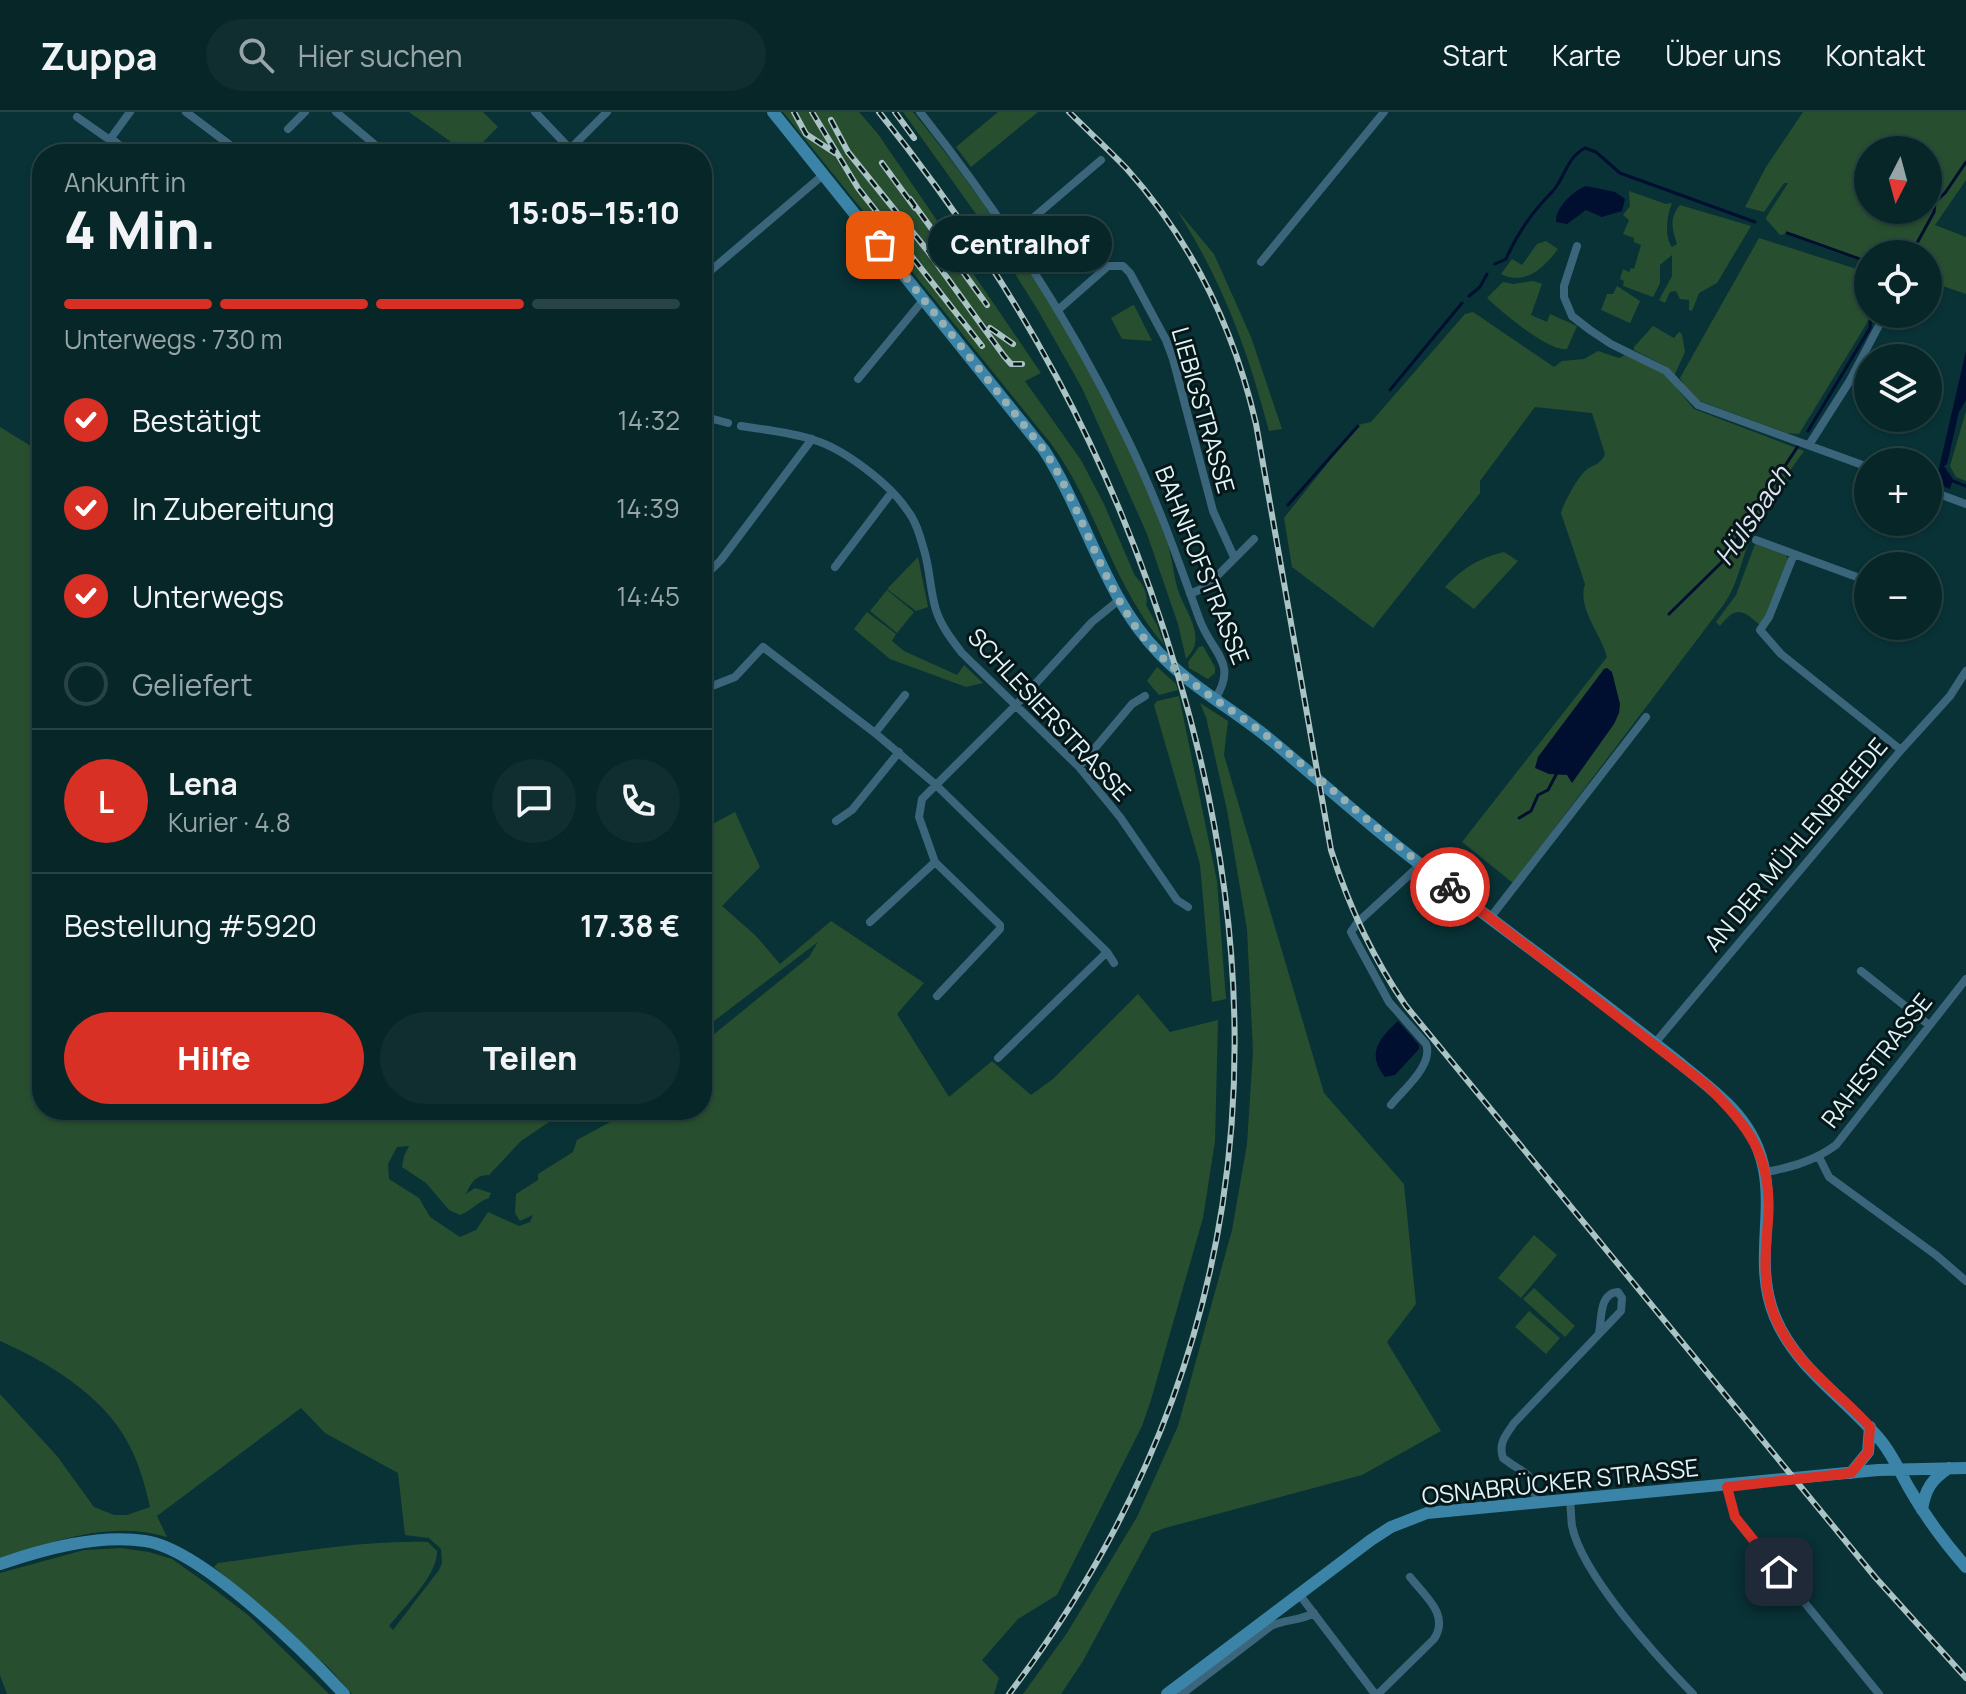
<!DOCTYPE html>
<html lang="de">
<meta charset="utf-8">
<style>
body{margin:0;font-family:Manrope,sans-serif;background:#102e30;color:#f1f3f6;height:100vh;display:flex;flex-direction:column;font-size:30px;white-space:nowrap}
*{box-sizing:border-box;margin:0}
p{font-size:26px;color:#98a5a8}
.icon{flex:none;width:44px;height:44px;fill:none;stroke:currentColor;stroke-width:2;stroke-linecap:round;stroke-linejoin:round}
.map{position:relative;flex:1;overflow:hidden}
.sheet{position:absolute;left:32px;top:32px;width:680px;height:976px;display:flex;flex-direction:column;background:#072628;border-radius:32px;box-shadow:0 2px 6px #0004,0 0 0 2px #284345}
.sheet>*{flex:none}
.needle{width:52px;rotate:186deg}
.fabs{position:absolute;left:1854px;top:24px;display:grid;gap:16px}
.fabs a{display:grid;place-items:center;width:88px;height:88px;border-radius:50%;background:#072628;box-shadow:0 2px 6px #0004,0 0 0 2px #284345;font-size:40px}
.pin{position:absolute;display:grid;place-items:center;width:68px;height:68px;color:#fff;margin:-34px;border-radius:16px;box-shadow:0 4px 12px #0006}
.courier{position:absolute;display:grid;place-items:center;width:80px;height:80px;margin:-40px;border:6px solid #d93025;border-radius:50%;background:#fff;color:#222;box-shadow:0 2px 10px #0007}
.bubble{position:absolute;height:56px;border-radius:28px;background:#072628;box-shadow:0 2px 6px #0004,0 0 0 2px #284345;font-size:26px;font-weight:800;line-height:56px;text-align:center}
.overview em{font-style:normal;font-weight:800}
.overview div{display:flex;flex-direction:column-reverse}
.overview{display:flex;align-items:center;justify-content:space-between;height:136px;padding:0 32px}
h1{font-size:52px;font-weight:800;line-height:60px}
.bar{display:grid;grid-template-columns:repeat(4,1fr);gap:12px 8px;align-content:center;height:96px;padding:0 32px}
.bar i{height:10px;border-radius:6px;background:#284345}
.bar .active{background:#d93025}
.bar p{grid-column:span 4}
.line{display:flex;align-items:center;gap:20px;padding:0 32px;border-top:2px solid #284345}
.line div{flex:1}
.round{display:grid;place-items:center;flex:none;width:84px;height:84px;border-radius:42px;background:#102e30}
ol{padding:0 32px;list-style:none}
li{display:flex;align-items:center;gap:24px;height:88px}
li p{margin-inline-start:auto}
li .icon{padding:8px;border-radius:50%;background:#d93025;color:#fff;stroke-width:4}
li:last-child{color:#98a5a8}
li i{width:44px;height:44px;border:4px solid #284345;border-radius:50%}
.action{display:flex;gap:16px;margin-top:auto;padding:16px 32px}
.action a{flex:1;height:92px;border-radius:48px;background:#d93025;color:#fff;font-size:32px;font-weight:800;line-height:92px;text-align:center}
.action a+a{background:#102e30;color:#f1f3f6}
header{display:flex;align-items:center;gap:48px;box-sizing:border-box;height:112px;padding:0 40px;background:#072628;border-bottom:2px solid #284345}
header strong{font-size:38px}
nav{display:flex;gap:44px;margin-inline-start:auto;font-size:28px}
.search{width:560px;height:72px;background:#102e30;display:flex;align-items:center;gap:20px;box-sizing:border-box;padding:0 28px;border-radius:44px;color:#98a5a8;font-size:30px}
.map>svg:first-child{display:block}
.green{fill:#284e30;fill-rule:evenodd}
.water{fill:#000e30}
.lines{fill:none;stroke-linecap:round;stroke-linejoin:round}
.stream{stroke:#000e30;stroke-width:3}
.street{stroke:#3a657b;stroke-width:8}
.secondary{stroke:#3b84a7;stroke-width:12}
.rail-casing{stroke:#aac4c6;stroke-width:6}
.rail{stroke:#071719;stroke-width:3;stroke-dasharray:9;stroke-linecap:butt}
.done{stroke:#94b0b3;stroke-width:8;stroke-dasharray:0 14.4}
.route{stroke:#d93025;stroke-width:10}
.labels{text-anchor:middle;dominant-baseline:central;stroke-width:6;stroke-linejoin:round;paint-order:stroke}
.street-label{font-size:24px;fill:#dff4f6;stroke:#071719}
.water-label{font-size:26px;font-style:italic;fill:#dce4f2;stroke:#071719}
</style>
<header>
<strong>Zuppa</strong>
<div class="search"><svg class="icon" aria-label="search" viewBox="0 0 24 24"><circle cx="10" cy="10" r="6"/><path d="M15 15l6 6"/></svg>Hier suchen</div>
<nav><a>Start</a><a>Karte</a><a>Über uns</a><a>Kontakt</a></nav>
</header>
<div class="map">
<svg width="1966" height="1582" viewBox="0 0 1966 1582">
<rect width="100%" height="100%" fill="#093236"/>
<!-- green -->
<path class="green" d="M409,0H483L498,15L471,42H468Z
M783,0H859L878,22L1041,261L1025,269L1081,348L1104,392L1135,464C1142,470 1149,483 1146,493L1157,513L1164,533C1111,470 1098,397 1052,333Z
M903,0H913C1015,124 1112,276 1166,428C1172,443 1173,460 1177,475C1184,500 1209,524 1186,547L1178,512L1147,422L1082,276L1039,200L989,120Z
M998,0H1038L971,55L956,35Z
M1803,0H1966V68L1935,113L1966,125V182L1928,169V142H1868V152L1785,122L1780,123L1766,107L1767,104L1788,71H1784L1764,100L1745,95L1766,55ZM1928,38V98H1868V38Z
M1629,79L1666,92L1672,91C1667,103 1664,125 1672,135L1677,132C1672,117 1669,106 1680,93L1751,114L1717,171L1699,181L1692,199L1689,198V188L1680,187L1676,179L1670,180L1665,191L1659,188L1672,164V143L1660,153V171L1653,185L1623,174L1624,169L1620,167L1623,157L1629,160L1631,156L1634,157L1641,133L1634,130V126L1623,122L1629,108L1623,103L1630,94Z
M1177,98L1214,142L1251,225L1282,317L1269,319C1247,236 1223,171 1177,98Z
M1759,126L1866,160C1870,175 1871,198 1867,211L1799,322L1787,321L1697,288L1689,282L1680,266Z
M1546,129L1558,137C1544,156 1525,174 1501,162L1512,147L1522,153L1537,132Z
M1533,169L1542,172L1531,203L1547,210L1550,202L1577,214L1567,237C1548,240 1502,200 1487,186L1503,170L1513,172Z
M1617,174L1640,189L1630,211L1601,198L1607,182H1613Z
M1133,193H1134L1152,229L1122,227L1111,206Z
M1473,200L1554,255L1562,249L1584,247L1598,239L1619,246L1627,242L1665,262L1694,297L1804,339C1784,367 1764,394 1750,427C1741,449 1738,472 1724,492L1513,771L1462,730L1607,545C1601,521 1577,497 1585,472L1561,401C1563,392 1578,365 1585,359C1593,352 1600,354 1605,342L1592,301L1535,295L1480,369V381L1373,516L1292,455L1284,406L1358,313L1371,310L1465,202Z
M1653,214L1674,226L1679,220L1682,222L1685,240L1674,264L1665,254L1634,238V235Z
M1966,299V369L1956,365L1950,354Z
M0,315L42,341V998H567L521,1029L489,1063C476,1063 471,1070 466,1082L475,1076L491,1081L489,1086C477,1090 471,1099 460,1103L449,1098L426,1071L402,1055L404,1044L409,1034L397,1035L388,1052L389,1067L419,1086L430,1105L460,1125L476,1118L488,1100L519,1114L530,1110L533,1103L520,1109L515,1101L516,1082L538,1068V1062L573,1040L577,1028L612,1009L623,998H702V932L809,845L818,830L702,918V715L705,716L735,700L760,755L722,794L756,824L780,852L831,809L924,871L897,902L949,985L992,949L1031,983L1053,967L1138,882L1170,920L1218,908L1215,1029L1203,1106L1151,1288L1142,1314L1057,1483L1018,1507L982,1548L999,1566L994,1582H352L329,1556L214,1455L218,1451C287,1442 359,1428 428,1430L437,1439C438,1463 404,1495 389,1514L393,1518L439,1458L442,1451L441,1437L429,1426L405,1423L398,1361L325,1321L301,1296L157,1404L167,1425C112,1408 52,1429 0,1447V1282L57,1344L94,1395L114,1403H127L150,1395C145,1373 139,1351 128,1331C104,1284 46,1249 0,1229Z
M1755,432L1786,443L1788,448L1767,504L1760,513C1743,498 1736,493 1720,514L1716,510L1736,483Z
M1504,440L1518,449L1474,497L1445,475C1463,456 1479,446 1504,440Z
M918,445L928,495L916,499L887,477Z
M887,478L914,500L897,521L870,499Z
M867,500L896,522L892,529L904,539L957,563L964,553L983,571L966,575L890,547L854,517Z
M1203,534L1215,555V561L1208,567L1189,556L1188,550L1199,535Z
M1157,555L1176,572L1178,578L1159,583L1147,569Z
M1179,584L1217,769L1226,887L1212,890L1200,752L1154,593L1157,589Z
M1200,591L1228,609L1224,643L1324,981L1404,1072L1416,1192L1387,1230L1441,1319L1362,1363L1165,1416L1152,1421L1083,1549L1061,1582H1023L1067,1521L1137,1405L1178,1314L1232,1118L1247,1032L1253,939L1247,817L1227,698L1206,605Z
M1534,1123L1557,1143L1521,1186L1498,1166Z
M1534,1176L1575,1214L1565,1225L1523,1187Z
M1529,1199L1560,1226L1546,1242L1515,1215Z
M121,1436L149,1440L172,1447L206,1471L248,1503L329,1582H7L0,1563V1461L84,1438Z"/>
<!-- water -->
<path class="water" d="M1586,74L1615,80L1625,87L1622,99L1602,105L1586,98L1567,112L1556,110C1555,96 1573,79 1586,74Z
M1966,239V288L1959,300L1947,352L1944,354L1953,367L1950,377L1937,372L1936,369Z
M1607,556L1612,560L1620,592L1619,601L1614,612L1572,671L1567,663L1549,662L1535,656L1538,645L1604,557Z
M1398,909L1419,933V937L1395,963L1385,965C1366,941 1379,927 1398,909Z"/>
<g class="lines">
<!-- stream -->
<path class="stream" d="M1787,121L1868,150
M1911,142L1934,100L1935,90L1945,81L1966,50
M1495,152L1506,147C1517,122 1533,99 1552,80C1565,67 1565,47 1585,36L1596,40L1620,61L1755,110
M1469,184L1480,175L1487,162
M1390,278L1462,191
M1808,319L1870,216L1871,202
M1953,369L1966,374
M1288,393L1358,314
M1737,442L1738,430
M1669,502L1722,450L1798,334
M1519,706L1531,699L1538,683L1548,678L1558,659"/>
<!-- street -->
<path class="street" d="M186,0L242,42
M336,0L386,42
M535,0L575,42
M920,0C1000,101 1071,210 1127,326C1156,385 1177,445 1199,506C1211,541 1239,550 1215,587
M77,5L107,26H111L130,0
M288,17L305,0
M111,26L130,42
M565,42L607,0
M1012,124L1101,48
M1577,134L1564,174V185L1572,204L1590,218L1611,232L1666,259L1698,293L1868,355
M1261,150L1384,0
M702,166L823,63
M1058,198L1108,154H1123L1130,161L1166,228L1173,247L1213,399L1234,445
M858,267L924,187
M702,299L713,307L728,311
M741,314C765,318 791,320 814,328C844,337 890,372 907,398C916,409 920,424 924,438C930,457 930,479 936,498C941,514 952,528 962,541L1079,655L1120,705L1177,788L1188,795
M702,323L713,307
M1809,333L1849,270L1885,202
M1928,378L1966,392
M1756,428L1794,442
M835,455L892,380
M702,467L721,448L812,327
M1868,469L1794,442L1769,505L1760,518L1781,542L1901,638
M1190,482L1206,475L1254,427
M702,578L735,565L763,535L875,621L935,672L1107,840L1114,851
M875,621L905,583
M1079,655L1132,592L1145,584
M836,709L852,698L899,640
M1490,806L1646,605
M870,810L935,750
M1861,859L1929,913
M937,884L1000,817V813L935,750L919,705L922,687L1016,593L1092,510L1119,488
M1655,931L1901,638L1950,584L1966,559
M998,946L1107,840
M1391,993C1403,978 1434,953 1426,932L1389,890L1351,820L1357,811L1420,753
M1819,1045L1829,1065L1936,1143L1966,1169
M1766,1060C1792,1055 1814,1049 1836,1033L1966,867
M1727,1375L1735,1405L1879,1582
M1570,1389C1571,1397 1571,1406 1572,1414C1582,1463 1658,1546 1693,1582
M1536,1392C1534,1357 1527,1365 1503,1346C1498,1331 1506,1323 1514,1311L1621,1199L1622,1186L1618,1180C1599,1181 1602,1206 1599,1221
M1299,1482L1375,1582
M1182,1582L1271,1514C1285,1507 1300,1509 1314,1501
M1378,1582L1434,1527C1450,1503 1425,1484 1410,1465"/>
<!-- secondary -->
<path class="secondary" d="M773,0L1044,338C1086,403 1104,485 1159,541C1192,576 1235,598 1272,629C1305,656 1337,685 1370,712C1437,768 1509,820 1579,873C1613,899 1647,925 1681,952C1700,968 1721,983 1737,1002C1794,1069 1746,1136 1775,1205C1797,1258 1847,1287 1882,1330C1893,1344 1900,1360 1909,1376C1925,1404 1944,1430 1966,1455
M1851,1361L1868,1340L1870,1315
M1922,1398C1925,1377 1932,1367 1949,1356
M0,1452C44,1437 98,1422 145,1429C201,1437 304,1539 344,1582
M1167,1582L1371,1428L1391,1415L1427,1401L1878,1358L1966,1356"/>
<defs>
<path id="rail" d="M794,0L806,22L835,41
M812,0L858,76L982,234
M879,0C1018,173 1114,347 1177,560C1287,927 1244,1274 1009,1582
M895,0L914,26
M1069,0C1088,19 1108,37 1126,56C1192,129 1234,217 1256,312L1331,738C1349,795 1372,845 1406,894L1875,1465L1966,1566
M831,8L848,40L927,138L1004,244L1011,252H1022
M882,51L915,96
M910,87L987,193
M990,216L1013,232"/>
</defs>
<!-- rail casing -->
<use href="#rail" class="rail-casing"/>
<!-- rail -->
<use href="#rail" class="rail"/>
</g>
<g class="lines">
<!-- done -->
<path class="done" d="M880,133L1044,338C1082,396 1099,465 1140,521C1174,565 1224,591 1267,624C1329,673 1387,727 1450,775"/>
<!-- route -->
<path class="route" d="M1450,775L1705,972C1749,1013 1773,1046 1768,1109C1765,1142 1762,1175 1775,1205C1795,1253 1837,1278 1870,1315L1868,1340L1851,1361L1727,1375L1735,1405L1779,1460"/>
</g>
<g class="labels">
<!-- street labels -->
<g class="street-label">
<text transform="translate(1204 298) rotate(74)">LIEBIGSTRASSE</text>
<text transform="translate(1203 453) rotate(68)">BAHNHOFSTRASSE</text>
<text transform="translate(1050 602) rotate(47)">SCHLESIERSTRASSE</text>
<text transform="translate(1795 732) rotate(-50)">AN DER MÜHLENBREEDE</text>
<text transform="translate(1876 948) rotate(-52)">RAHESTRASSE</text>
<text transform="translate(1560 1369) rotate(-6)">OSNABRÜCKER STRASSE</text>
</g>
<!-- water labels -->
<g class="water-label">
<text transform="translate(1752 403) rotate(-56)">Hülsbach</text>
</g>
</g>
</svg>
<div class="fabs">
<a><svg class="needle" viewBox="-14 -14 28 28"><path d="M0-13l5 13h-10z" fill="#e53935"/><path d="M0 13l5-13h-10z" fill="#98a5a8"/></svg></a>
<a><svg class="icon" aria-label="locate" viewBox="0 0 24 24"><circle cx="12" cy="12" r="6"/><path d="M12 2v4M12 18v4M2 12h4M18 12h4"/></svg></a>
<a><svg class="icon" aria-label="layers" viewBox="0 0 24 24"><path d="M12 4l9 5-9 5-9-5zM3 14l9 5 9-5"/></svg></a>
<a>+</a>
<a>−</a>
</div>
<div class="pin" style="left:880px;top:133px;background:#ea580c"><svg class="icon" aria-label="bag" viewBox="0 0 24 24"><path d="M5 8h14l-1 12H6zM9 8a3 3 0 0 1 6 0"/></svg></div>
<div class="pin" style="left:1779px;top:1460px;background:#1f2937"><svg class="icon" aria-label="home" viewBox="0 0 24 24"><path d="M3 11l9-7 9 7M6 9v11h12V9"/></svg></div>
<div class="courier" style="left:1450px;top:775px"><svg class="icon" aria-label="bike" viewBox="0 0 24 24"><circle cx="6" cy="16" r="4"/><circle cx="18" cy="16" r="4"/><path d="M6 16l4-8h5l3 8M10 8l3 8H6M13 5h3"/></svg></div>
<div class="bubble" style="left:928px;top:104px;width:184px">Centralhof</div>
<section class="sheet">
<div class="overview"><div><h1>4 Min.</h1><p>Ankunft in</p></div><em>15:05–15:10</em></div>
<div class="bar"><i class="active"></i><i class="active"></i><i class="active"></i><i></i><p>Unterwegs · 730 m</p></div>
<ol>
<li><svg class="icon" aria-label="check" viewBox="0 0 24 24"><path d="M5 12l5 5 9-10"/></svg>Bestätigt<p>14:32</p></li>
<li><svg class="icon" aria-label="check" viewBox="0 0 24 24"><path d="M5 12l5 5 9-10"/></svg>In Zubereitung<p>14:39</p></li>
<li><svg class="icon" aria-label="check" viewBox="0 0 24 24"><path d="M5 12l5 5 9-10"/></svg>Unterwegs<p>14:45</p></li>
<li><i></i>Geliefert</li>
</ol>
<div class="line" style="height:144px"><b class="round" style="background:#d93025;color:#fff">L</b><div><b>Lena</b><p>Kurier · 4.8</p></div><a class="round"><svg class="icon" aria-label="chat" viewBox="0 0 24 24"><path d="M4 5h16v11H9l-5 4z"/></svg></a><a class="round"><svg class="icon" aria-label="phone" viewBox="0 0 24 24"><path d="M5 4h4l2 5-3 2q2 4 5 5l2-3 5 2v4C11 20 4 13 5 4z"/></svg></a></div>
<div class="line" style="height:104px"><div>Bestellung #5920</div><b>17.38 €</b></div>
<div class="action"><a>Hilfe</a><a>Teilen</a></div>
</section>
</div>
